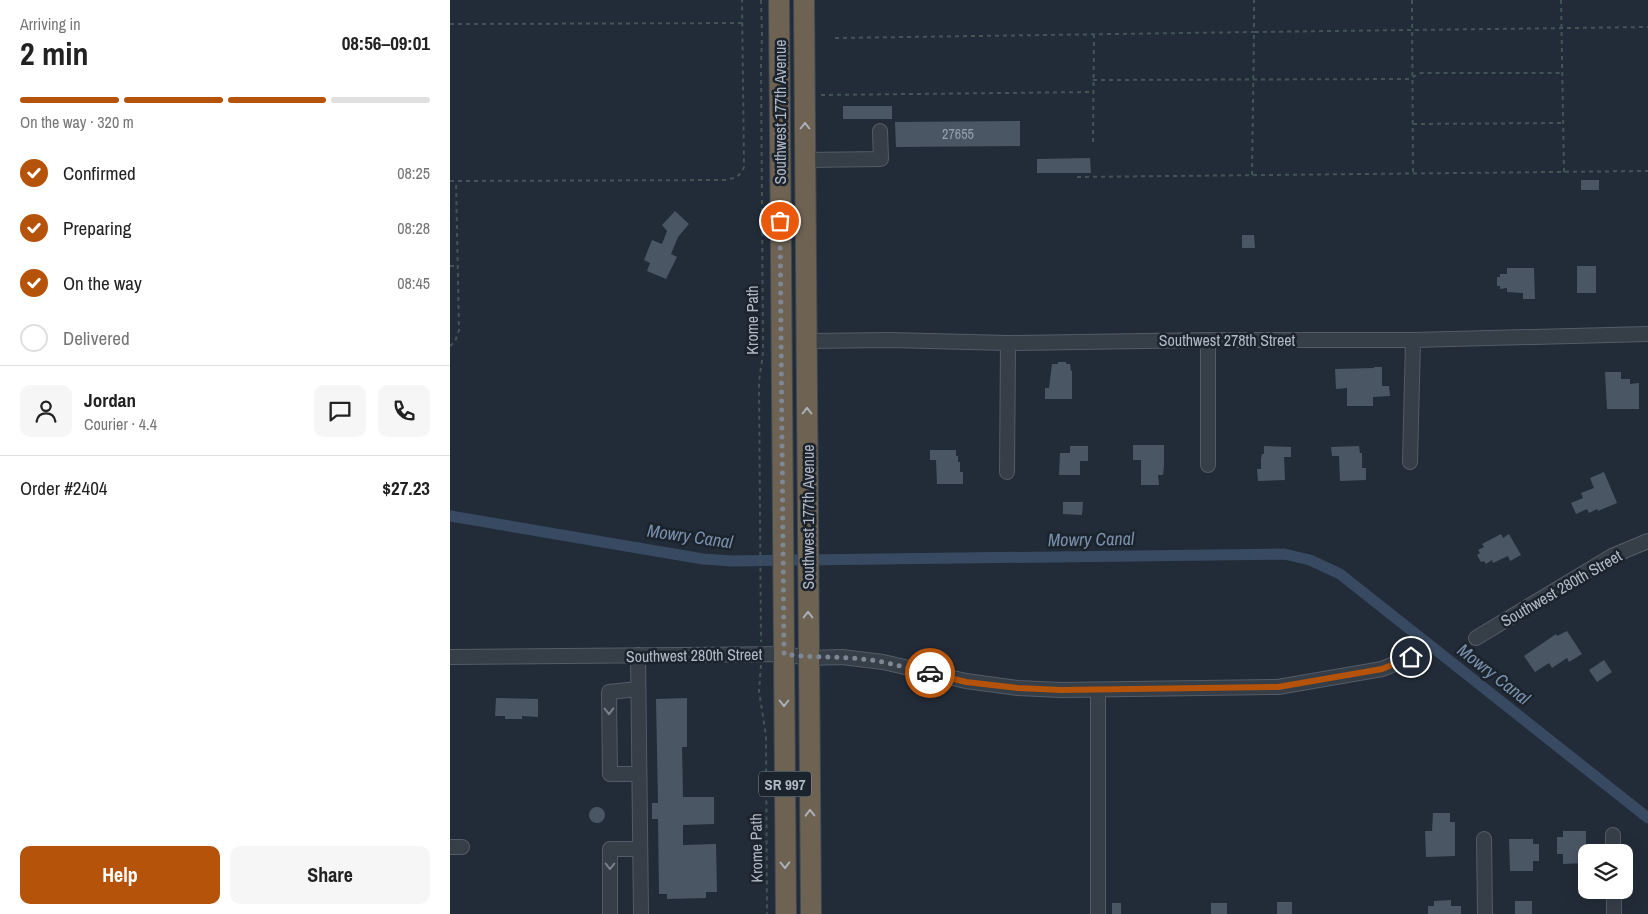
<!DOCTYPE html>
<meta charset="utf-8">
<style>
body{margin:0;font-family:"Archivo Narrow",sans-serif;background:#f6f6f6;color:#222;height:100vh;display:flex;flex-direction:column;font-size:19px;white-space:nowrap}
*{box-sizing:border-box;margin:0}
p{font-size:16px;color:#767676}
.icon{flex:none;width:28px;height:28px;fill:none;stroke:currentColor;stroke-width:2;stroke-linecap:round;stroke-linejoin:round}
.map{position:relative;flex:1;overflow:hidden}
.panel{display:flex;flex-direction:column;background:#fff;width:450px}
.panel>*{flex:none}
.controls{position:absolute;left:1128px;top:844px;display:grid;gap:10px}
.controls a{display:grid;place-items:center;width:55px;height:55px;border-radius:10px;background:#fff;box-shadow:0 5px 20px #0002;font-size:25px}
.pin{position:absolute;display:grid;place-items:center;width:42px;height:42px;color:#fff;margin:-21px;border:2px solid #fff;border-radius:50%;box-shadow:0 1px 5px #0007}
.courier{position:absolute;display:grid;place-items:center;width:50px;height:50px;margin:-25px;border:4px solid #b45309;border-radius:50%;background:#fff;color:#222;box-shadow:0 1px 6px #0007}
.head em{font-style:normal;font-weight:700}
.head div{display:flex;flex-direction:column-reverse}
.head{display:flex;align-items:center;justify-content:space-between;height:85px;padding:0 20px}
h1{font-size:32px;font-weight:700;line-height:38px}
.bar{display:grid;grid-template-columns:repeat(4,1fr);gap:8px 5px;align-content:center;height:60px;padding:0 20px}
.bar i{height:6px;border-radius:4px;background:#e0e0e0}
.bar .current{background:#b45309}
.bar p{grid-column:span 4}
.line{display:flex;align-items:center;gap:12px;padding:0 20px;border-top:1px solid #e0e0e0}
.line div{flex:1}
.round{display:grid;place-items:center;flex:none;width:52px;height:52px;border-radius:10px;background:#f6f6f6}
ol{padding:0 20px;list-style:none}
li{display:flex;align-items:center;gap:15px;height:55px}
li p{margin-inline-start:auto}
li .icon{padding:5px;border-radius:50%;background:#b45309;color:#fff;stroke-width:4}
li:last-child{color:#767676}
li i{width:28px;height:28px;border:2px solid #e0e0e0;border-radius:50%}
.button{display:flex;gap:10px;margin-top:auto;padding:10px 20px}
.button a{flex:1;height:58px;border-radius:10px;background:#b45309;color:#fff;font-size:20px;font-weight:700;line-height:58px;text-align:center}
.button a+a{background:#f6f6f6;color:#222}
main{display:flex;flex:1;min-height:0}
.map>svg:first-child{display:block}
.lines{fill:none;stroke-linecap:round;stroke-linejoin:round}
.canal{stroke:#384a61;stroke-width:11}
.building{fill:#4a5664}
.minor-casing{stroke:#535c66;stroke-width:16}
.highway-casing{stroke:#404953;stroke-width:22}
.path{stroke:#425456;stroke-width:2;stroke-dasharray:4 4;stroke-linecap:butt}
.minor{stroke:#363e48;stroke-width:14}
.highway{stroke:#6e6353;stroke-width:20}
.oneway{stroke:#a9b0ba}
.oneway2{stroke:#79828d}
.done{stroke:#7e8894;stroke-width:5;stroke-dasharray:0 9}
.route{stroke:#b45309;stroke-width:6}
.labels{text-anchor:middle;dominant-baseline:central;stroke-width:5;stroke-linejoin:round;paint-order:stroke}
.number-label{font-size:14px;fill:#96a0ad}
.shield{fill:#1b232d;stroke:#838c97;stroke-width:1}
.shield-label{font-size:15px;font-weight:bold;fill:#b0b9c5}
.street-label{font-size:16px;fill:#b0b9c5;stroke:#1b232d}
.water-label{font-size:18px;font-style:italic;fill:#7a90ab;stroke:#1b232d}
</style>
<main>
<section class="panel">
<div class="head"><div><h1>2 min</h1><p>Arriving in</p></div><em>08:56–09:01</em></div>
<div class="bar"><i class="current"></i><i class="current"></i><i class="current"></i><i></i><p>On the way · 320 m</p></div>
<ol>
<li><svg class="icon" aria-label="check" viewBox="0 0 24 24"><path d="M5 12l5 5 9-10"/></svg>Confirmed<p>08:25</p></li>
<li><svg class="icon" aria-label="check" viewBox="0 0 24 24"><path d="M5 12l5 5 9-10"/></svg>Preparing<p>08:28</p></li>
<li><svg class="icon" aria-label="check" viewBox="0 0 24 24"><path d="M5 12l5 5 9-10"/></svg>On the way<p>08:45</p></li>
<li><i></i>Delivered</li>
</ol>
<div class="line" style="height:90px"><a class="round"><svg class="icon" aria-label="person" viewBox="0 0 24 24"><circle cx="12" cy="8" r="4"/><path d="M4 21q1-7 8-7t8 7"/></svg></a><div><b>Jordan</b><p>Courier · 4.4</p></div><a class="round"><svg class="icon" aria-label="chat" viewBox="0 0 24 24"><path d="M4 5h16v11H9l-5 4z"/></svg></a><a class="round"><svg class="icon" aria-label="phone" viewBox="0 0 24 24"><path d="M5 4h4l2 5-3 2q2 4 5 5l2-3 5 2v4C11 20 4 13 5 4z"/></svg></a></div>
<div class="line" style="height:65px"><div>Order #2404</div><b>$27.23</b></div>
<div class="button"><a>Help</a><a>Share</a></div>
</section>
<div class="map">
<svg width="1198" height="914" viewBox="0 0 1198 914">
<rect width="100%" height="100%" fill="#222c38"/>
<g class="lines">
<!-- canal -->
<path class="canal" d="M0,516L253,559L282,561L834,554L860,560L890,574L1198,818"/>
</g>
<!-- building -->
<path class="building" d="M393,106H442V119H393Z
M570,121V146L446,147L445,122Z
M640,158L641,173H587V159Z
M1131,180H1149V190H1131Z
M225,211L239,224L228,237L221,254L227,257L216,279L197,271L200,263L194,260L202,240L212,244L217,231L212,225Z
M792,235H804L805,248H792Z
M1127,266H1146V293H1127Z
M1057,268H1084L1085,299H1073V293L1057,292V288L1050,289V286H1047V277H1050V274H1057Z
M608,362H616V364H620L621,371H622V399H595V388H599L602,364H608Z
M924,367H932V386H939L940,396L923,397V406H897V388L886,389L885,369L924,368Z
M1155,372H1171V379H1180V384L1189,383V409H1157Z
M683,445H714V466L713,475H708L709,485H691V460H683Z
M620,446H638V461H630V475H609L610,453H620Z
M814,446L841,447V457H834L835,480L808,481L807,469H811V459L812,454H814Z
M909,446L910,453H912V468H916V480L890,481L889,456H882L881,447Z
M480,450H506V456H508V462H510V472H513V484H487L486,460H480Z
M1154,472L1167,503L1148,511L1147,509L1139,513L1137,509L1126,514L1121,503L1133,498L1131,493L1144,488L1140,478Z
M613,502H633L632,515L613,514Z
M1051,534L1053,538L1059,534L1071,555L1060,561L1058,556L1043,563L1042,560L1036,564L1034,561L1031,562L1027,555L1030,553L1028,550L1034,547L1032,544Z
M1117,631L1132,654L1119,662L1117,658L1102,668L1099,663L1085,672L1074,656L1106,634L1107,636Z
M1154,660L1162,672L1147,682L1139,670Z
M46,698L88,699V717L72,716V719H55V716H45Z
M237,698V747H232L233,797H264V824L233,825V845L266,844L267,892H256V898L217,899V894H209L208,819H202V803H208L206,699Z
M139 815a8 8 0 1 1 16 0a8 8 0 1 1-16 0Z
M983,813H1000V822H1005V856L976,857L975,831H982Z
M1113,831H1136V863L1113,864V854H1107V837H1113Z
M1059,839H1083V844H1089V861H1083V871H1060Z
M1001,900V906H1011V914H978V906H984V901Z
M1065,901H1082V914H1065Z
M827,902H842V914H827Z
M662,903H671V914H662Z
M761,903H777V914H761Z"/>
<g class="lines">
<defs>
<path id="minor" d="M356,160L431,159L430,131
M357,341L440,340L558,343L758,340H963L1198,334
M960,462L963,340
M758,465V340
M557,472L558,343
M1026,638L1162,556L1198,541
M188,655L191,914
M0,657L334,654L359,658L392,657L433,662L516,681L568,688L611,690L828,687L932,669L961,657
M188,689L159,692L160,774H189
M648,690V914
M1163,835V852
M1034,839L1035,914
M0,847H12
M1164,890V914
M160,914V849H190"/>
<path id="highway" d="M329,0L336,914
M354,0L361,914"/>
</defs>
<!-- minor casing -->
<use href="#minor" class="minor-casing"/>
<!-- highway casing -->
<use href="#highway" class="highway-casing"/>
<!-- path -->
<path class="path" d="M311,0L312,35L311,65L313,347C313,361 309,373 309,387L311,642
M962,0L963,173
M1111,0L1114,172
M0,24L292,23
M385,38L804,32V0
M643,80L959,79L971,73H1113
M371,95L643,92
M963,124L1113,123
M643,142L644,34
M802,175L804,32L1198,27
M627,177L1198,171
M0,181L275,180C285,178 290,177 294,167L292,0
M0,266H8
M0,346L5,342L9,330L6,181
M311,665L309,691L316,736L317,914"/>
<!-- minor -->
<use href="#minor" class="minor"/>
<!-- highway -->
<use href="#highway" class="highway"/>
</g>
<!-- one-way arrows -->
<defs><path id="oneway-chevron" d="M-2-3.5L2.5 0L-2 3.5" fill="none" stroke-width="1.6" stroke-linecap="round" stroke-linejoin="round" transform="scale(1.25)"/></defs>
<g class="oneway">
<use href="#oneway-chevron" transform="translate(355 126) rotate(-90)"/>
<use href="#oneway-chevron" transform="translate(357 411) rotate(-90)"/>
<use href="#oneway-chevron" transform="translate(358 615) rotate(-90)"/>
<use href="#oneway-chevron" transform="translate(334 703) rotate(90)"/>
<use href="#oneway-chevron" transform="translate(360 813) rotate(-91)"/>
<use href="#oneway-chevron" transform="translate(335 865) rotate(89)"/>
</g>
<g class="oneway2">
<use href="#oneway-chevron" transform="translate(159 711) rotate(89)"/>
<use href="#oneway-chevron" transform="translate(160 866) rotate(90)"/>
</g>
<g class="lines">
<!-- done -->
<path class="done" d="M330,221L334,654C360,658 385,656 411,659C435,661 457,668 480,673"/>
<!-- route -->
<path class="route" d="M480,673L516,682L568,688L611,690L828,687L932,669L961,657"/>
</g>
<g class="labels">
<!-- number labels -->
<g class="number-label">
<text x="508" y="134">27655</text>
</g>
<!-- shield labels -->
<rect class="shield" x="309" y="771.5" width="52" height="25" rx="4"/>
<g class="shield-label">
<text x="335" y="784">SR 997</text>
</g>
<!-- street labels -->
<g class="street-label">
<text transform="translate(330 112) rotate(-90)">Southwest 177th Avenue</text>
<text transform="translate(302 320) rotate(-90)">Krome Path</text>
<text x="777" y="340">Southwest 278th Street</text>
<text transform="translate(358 517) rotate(-90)">Southwest 177th Avenue</text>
<text transform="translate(1111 588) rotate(-30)">Southwest 280th Street</text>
<text transform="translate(244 655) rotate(-1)">Southwest 280th Street</text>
<text transform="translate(306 848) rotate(-91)">Krome Path</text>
</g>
<!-- water labels -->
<g class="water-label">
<text transform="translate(240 536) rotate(8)">Mowry Canal</text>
<text transform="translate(641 539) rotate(-1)">Mowry Canal</text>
<text transform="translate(1044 674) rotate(38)">Mowry Canal</text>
</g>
</g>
</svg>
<div class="controls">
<a><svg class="icon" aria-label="layers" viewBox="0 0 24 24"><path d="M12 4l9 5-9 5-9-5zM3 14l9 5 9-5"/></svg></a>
</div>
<div class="pin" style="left:330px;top:221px;background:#ea580c"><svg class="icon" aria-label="bag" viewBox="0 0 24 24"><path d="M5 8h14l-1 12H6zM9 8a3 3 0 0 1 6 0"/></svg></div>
<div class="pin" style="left:961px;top:657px;background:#1f2937"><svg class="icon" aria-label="home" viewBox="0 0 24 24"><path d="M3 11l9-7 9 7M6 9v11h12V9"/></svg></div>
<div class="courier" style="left:480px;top:673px"><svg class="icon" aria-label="car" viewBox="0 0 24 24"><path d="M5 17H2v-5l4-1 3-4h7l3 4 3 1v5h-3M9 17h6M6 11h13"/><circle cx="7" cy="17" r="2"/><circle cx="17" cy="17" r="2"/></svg></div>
</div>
</main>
